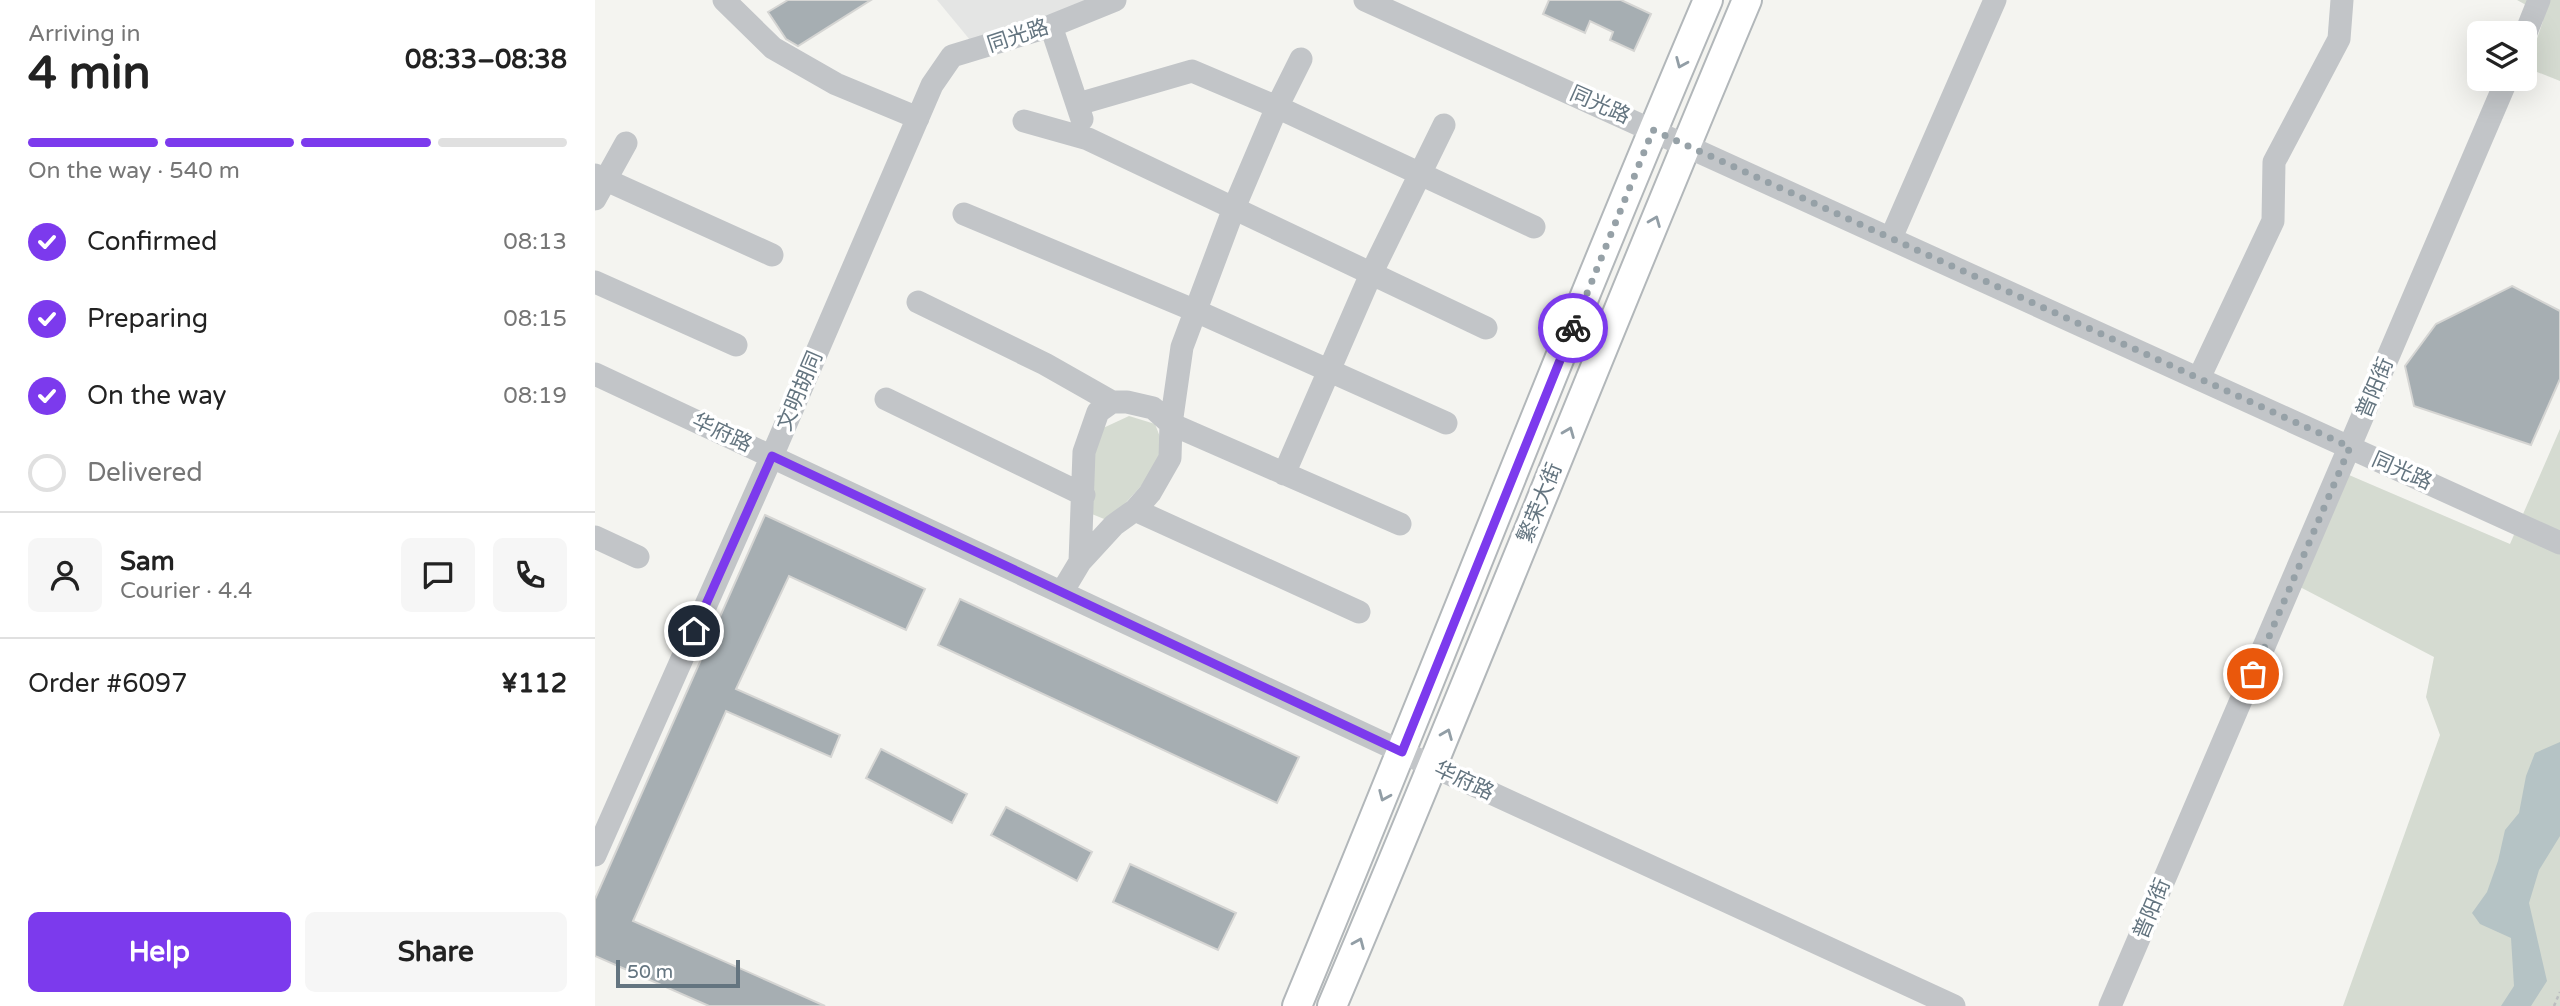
<!DOCTYPE html>
<meta charset="utf-8">
<style>
body{margin:0;font-family:"Varela Round","Noto Sans SC",sans-serif;background:#f6f6f6;color:#222;height:100vh;display:flex;flex-direction:column;font-size:26px;white-space:nowrap}
*{box-sizing:border-box;margin:0}
p{font-size:23px;color:#767676}
.icon{flex:none;width:38px;height:38px;fill:none;stroke:currentColor;stroke-width:2;stroke-linecap:round;stroke-linejoin:round}
.map{position:relative;flex:1;overflow:hidden}
.drawer{display:flex;flex-direction:column;background:#fff;width:595px}
.drawer>*{flex:none}
.buttons{position:absolute;left:1872px;top:21px;display:grid;gap:14px}
.buttons a{display:grid;place-items:center;width:70px;height:70px;border-radius:10px;background:#fff;box-shadow:0 7px 28px #0002;font-size:35px}
.scale{position:absolute;left:21px;bottom:18px;width:124px;box-sizing:border-box;padding-left:7px;border:4px solid #647580;border-top:0;font-size:19px;line-height:24px;white-space:nowrap;color:#647580;-webkit-text-stroke:5px #fff;paint-order:stroke}
.pin{position:absolute;display:grid;place-items:center;width:60px;height:60px;color:#fff;margin:-30px;border:4px solid #fff;border-radius:50%;box-shadow:0 2px 7px #0007}
.courier{position:absolute;display:grid;place-items:center;width:70px;height:70px;margin:-35px;border:5px solid #7c3aed;border-radius:50%;background:#fff;color:#222;box-shadow:0 2px 9px #0007}
.head em{font-style:normal;font-weight:700}
.head div{display:flex;flex-direction:column-reverse}
.head{display:flex;align-items:center;justify-content:space-between;height:119px;padding:0 28px}
h1{font-size:46px;font-weight:700;line-height:52px}
.bar{display:grid;grid-template-columns:repeat(4,1fr);gap:10px 7px;align-content:center;height:84px;padding:0 28px}
.bar i{height:9px;border-radius:5px;background:#e0e0e0}
.bar .on{background:#7c3aed}
.bar p{grid-column:span 4}
.line{display:flex;align-items:center;gap:18px;padding:0 28px;border-top:2px solid #e0e0e0}
.line div{flex:1}
.round{display:grid;place-items:center;flex:none;width:74px;height:74px;border-radius:10px;background:#f6f6f6}
ol{padding:0 28px;list-style:none}
li{display:flex;align-items:center;gap:21px;height:77px}
li p{margin-inline-start:auto}
li .icon{padding:7px;border-radius:50%;background:#7c3aed;color:#fff;stroke-width:4}
li:last-child{color:#767676}
li i{width:38px;height:38px;border:4px solid #e0e0e0;border-radius:50%}
.button{display:flex;gap:14px;margin-top:auto;padding:14px 28px}
.button a{flex:1;height:80px;border-radius:10px;background:#7c3aed;color:#fff;font-size:28px;font-weight:700;line-height:80px;text-align:center}
.button a+a{background:#f6f6f6;color:#222}
main{display:flex;flex:1;min-height:0}
.map>svg:first-child{display:block}
.built{fill:#e4e5e4}
.green{fill:#d5dbd1}
.water{fill:#b5c3c5}
.building{fill:#a6aeb2;stroke:#d5d5d3;stroke-width:2}
.lines{fill:none;stroke-linecap:round;stroke-linejoin:round}
.major-casing{stroke:#b2b7ba;stroke-width:32}
.path{stroke:#bbbdbf;stroke-width:2.5;stroke-dasharray:3.5 3.5;stroke-linecap:butt}
.minor{stroke:#c2c5c8;stroke-width:23}
.major{stroke:#fff;stroke-width:28}
.oneway{stroke:#929ea6}
.done{stroke:#96a1a7;stroke-width:7;stroke-dasharray:0 12.6}
.route{stroke:#7c3aed;stroke-width:9}
.labels{text-anchor:middle;dominant-baseline:central;stroke-width:7;stroke-linejoin:round;paint-order:stroke}
.street-label{font-size:21px;fill:#647580;stroke:#fff}
</style>
<main>
<section class="drawer">
<div class="head"><div><h1>4 min</h1><p>Arriving in</p></div><em>08:33–08:38</em></div>
<div class="bar"><i class="on"></i><i class="on"></i><i class="on"></i><i></i><p>On the way · 540 m</p></div>
<ol>
<li><svg class="icon" aria-label="check" viewBox="0 0 24 24"><path d="M5 12l5 5 9-10"/></svg>Confirmed<p>08:13</p></li>
<li><svg class="icon" aria-label="check" viewBox="0 0 24 24"><path d="M5 12l5 5 9-10"/></svg>Preparing<p>08:15</p></li>
<li><svg class="icon" aria-label="check" viewBox="0 0 24 24"><path d="M5 12l5 5 9-10"/></svg>On the way<p>08:19</p></li>
<li><i></i>Delivered</li>
</ol>
<div class="line" style="height:126px"><a class="round"><svg class="icon" aria-label="person" viewBox="0 0 24 24"><circle cx="12" cy="8" r="4"/><path d="M4 21q1-7 8-7t8 7"/></svg></a><div><b>Sam</b><p>Courier · 4.4</p></div><a class="round"><svg class="icon" aria-label="chat" viewBox="0 0 24 24"><path d="M4 5h16v11H9l-5 4z"/></svg></a><a class="round"><svg class="icon" aria-label="phone" viewBox="0 0 24 24"><path d="M5 4h4l2 5-3 2q2 4 5 5l2-3 5 2v4C11 20 4 13 5 4z"/></svg></a></div>
<div class="line" style="height:91px"><div>Order #6097</div><b>¥112</b></div>
<div class="button"><a>Help</a><a>Share</a></div>
</section>
<div class="map">
<svg width="1965" height="1006" viewBox="0 0 1965 1006">
<rect width="100%" height="100%" fill="#f4f4f0"/>
<!-- built -->
<path class="built" d="M342,0H497L380,46Z"/>
<!-- green -->
<path class="green" d="M1922,0H1965V81L1932,68L1948,21L1940,10Z
M534,416L560,424L570,450L547,485L514,521L492,512L498,458L506,429Z
M1965,429V1006H1748L1845,735L1831,697L1839,657L1705,587L1754,475L1915,544Z"/>
<!-- water -->
<path class="water" d="M1965,742V836L1944,870L1934,903L1952,981L1936,1006H1906L1919,986L1916,938L1885,924L1877,913L1892,892L1903,861L1910,830L1924,813L1931,776L1940,753Z"/>
<!-- building -->
<path class="building" d="M193,0H276L203,46L191,39L173,12Z
M954,0H1026L1056,14L1039,51L1015,40L1018,32L995,21L990,33L948,14Z
M1917,286L1965,311V379L1936,445L1819,406L1810,366L1841,324Z
M170,515L330,589L311,630L194,576L141,689L245,735L236,757L131,711L38,921L230,1006H114L0,956V899Z
M365,599L704,757L682,803L343,645Z
M286,749L372,794L357,823L271,778Z
M411,807L497,852L482,881L396,835Z
M535,864L641,913L623,950L518,902Z"/>
<g class="lines">
<defs>
<path id="major" d="M702,1006C841,671 971,333 1113,0
M737,1006C879,672 1011,334 1152,0"/>
</defs>
<!-- major casing -->
<use href="#major" class="major-casing"/>
<!-- path -->
<path class="path" d="M1959,1006L1965,992"/>
<!-- minor -->
<path class="minor" d="M129,0L178,48L241,84L323,118
M770,0L1965,543
M456,26L487,119
M1930,35L1944,0
M706,59L682,107L639,208L587,347L576,424L805,524
M483,104L597,71L682,107L939,227
M429,121L493,139L891,328
M0,175L177,255
M0,199L31,143
M369,214L601,311L851,423
M1296,238L1400,0
M0,282L141,345
M323,302L450,364L517,402
M0,374L807,752L1359,1006
M1604,378L1678,221L1679,162L1744,39L1747,0
M291,399L489,495
M689,474L776,274L849,125
M540,510L764,612
M0,537L43,557
M467,592L485,562L519,525L540,510L555,493L575,458L576,424L558,408L532,402H517L503,412L489,452L485,562
M0,855L177,456L337,85L357,56L456,26L520,0
M1515,1006L1912,79"/>
<!-- major -->
<use href="#major" class="major"/>
</g>
<!-- one-way arrows -->
<defs><path id="oneway-chevron" d="M-2-3.5L2.5 0L-2 3.5" fill="none" stroke-width="1.6" stroke-linecap="round" stroke-linejoin="round" transform="scale(1.75)"/></defs>
<g class="oneway">
<use href="#oneway-chevron" transform="translate(1086 63) rotate(113)"/>
<use href="#oneway-chevron" transform="translate(1060 221) rotate(-68)"/>
<use href="#oneway-chevron" transform="translate(974 432) rotate(-68)"/>
<use href="#oneway-chevron" transform="translate(852 734) rotate(-68)"/>
<use href="#oneway-chevron" transform="translate(789 796) rotate(113)"/>
<use href="#oneway-chevron" transform="translate(764 943) rotate(-67)"/>
</g>
<g class="lines">
<!-- done -->
<path class="done" d="M978,328L1058,130L1755,447L1658,674"/>
<!-- route -->
<path class="route" d="M99,631L177,456L807,752L978,328"/>
</g>
<g class="labels">
<!-- street labels -->
<g class="street-label">
<text transform="translate(423 36) rotate(-18)">同光路</text>
<text transform="translate(1005 105) rotate(24)">同光路</text>
<text transform="translate(1780 388) rotate(-67)">普阳街</text>
<text transform="translate(205 391) rotate(-67)">文明胡同</text>
<text transform="translate(127 433) rotate(25)">华府路</text>
<text transform="translate(1807 471) rotate(24)">同光路</text>
<text transform="translate(945 503) rotate(-68)">繁荣大街</text>
<text transform="translate(869 781) rotate(25)">华府路</text>
<text transform="translate(1557 909) rotate(-67)">普阳街</text>
</g>
</g>
</svg>
<div class="buttons">
<a><svg class="icon" aria-label="layers" viewBox="0 0 24 24"><path d="M12 4l9 5-9 5-9-5zM3 14l9 5 9-5"/></svg></a>
</div>
<div class="scale">50 m</div>
<div class="pin" style="left:1658px;top:674px;background:#ea580c"><svg class="icon" aria-label="bag" viewBox="0 0 24 24"><path d="M5 8h14l-1 12H6zM9 8a3 3 0 0 1 6 0"/></svg></div>
<div class="pin" style="left:99px;top:631px;background:#1f2937"><svg class="icon" aria-label="home" viewBox="0 0 24 24"><path d="M3 11l9-7 9 7M6 9v11h12V9"/></svg></div>
<div class="courier" style="left:978px;top:328px"><svg class="icon" aria-label="bike" viewBox="0 0 24 24"><circle cx="6" cy="16" r="4"/><circle cx="18" cy="16" r="4"/><path d="M6 16l4-8h5l3 8M10 8l3 8H6M13 5h3"/></svg></div>
</div>
</main>
